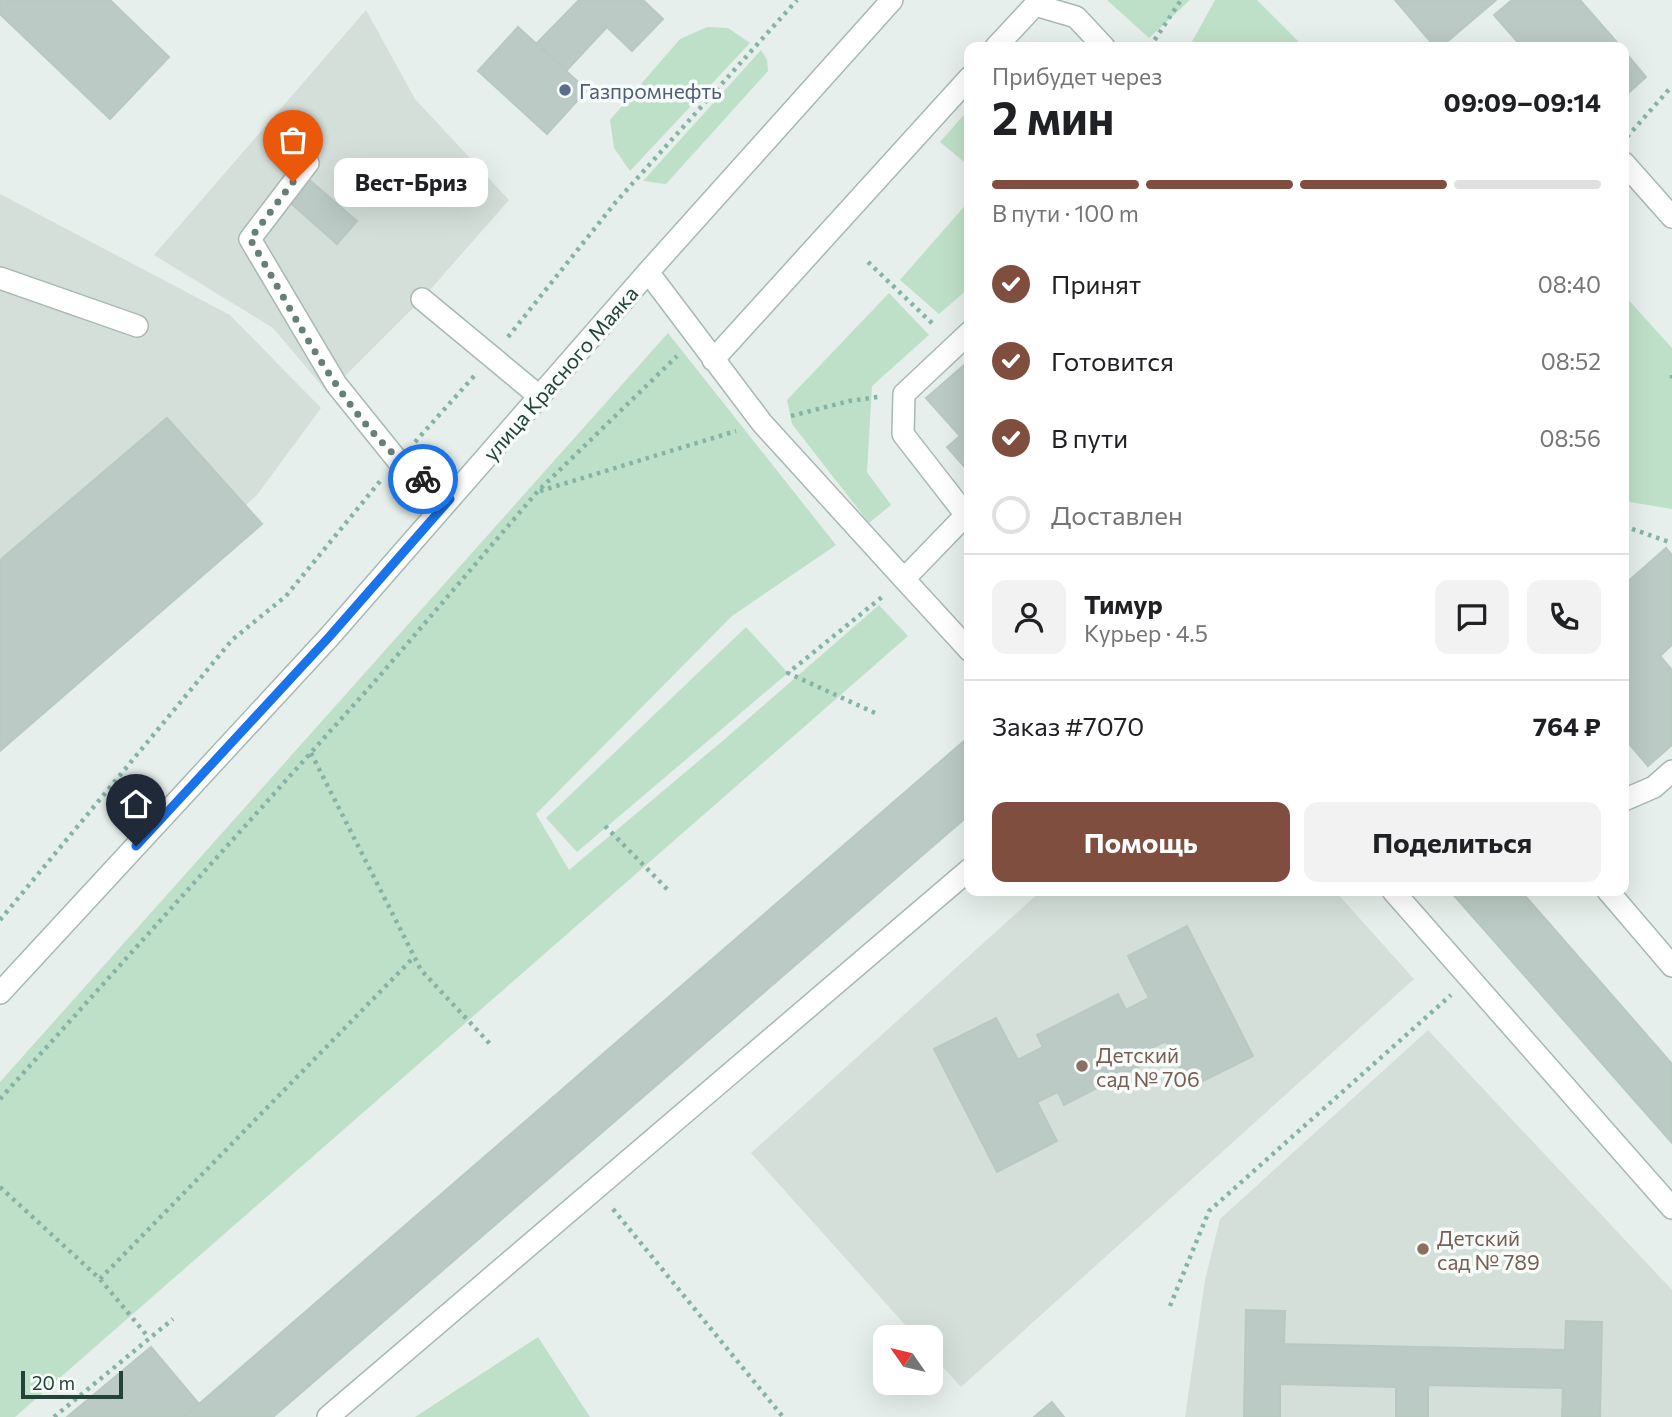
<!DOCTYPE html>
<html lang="ru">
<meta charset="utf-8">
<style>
body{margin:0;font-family:Commissioner,sans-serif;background:#f2f2f2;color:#202124;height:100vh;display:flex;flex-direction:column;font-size:26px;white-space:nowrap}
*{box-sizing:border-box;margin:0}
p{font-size:23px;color:#757577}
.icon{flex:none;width:38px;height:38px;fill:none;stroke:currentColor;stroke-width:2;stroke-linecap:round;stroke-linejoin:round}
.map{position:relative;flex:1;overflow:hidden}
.drawer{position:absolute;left:964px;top:42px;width:665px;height:854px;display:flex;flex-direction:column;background:#fff;border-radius:14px;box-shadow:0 7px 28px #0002}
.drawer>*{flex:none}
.needle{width:46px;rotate:304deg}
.tools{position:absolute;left:873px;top:1325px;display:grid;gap:14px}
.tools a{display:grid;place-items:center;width:70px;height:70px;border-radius:14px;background:#fff;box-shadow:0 7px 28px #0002;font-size:35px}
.scale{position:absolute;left:21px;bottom:18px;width:102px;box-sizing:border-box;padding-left:7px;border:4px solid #24423a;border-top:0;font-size:19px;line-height:24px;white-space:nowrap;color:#24423a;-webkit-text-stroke:5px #f7fbf9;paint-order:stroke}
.pin{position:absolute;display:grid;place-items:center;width:60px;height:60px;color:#fff;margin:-72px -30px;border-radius:50% 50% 50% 0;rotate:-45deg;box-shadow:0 0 7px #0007}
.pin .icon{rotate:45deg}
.courier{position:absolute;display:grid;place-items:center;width:70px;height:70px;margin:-35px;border:5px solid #1a73e8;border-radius:50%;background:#fff;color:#222;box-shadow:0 2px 9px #0007}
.bubble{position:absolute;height:49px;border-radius:14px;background:#fff;box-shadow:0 7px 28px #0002;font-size:23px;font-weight:700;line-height:49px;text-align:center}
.head em{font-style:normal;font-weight:700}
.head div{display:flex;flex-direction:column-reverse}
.head{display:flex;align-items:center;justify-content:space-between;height:119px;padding:0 28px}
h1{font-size:46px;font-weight:700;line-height:52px}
.bar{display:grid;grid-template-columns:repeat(4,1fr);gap:10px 7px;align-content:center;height:84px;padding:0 28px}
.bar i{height:9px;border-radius:5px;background:#e0e0e0}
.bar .current{background:#7f4e3f}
.bar p{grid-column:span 4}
.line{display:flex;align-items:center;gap:18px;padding:0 28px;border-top:2px solid #e0e0e0}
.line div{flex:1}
.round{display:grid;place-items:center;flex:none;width:74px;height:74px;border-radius:14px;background:#f2f2f2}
ol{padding:0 28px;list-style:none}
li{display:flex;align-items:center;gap:21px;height:77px}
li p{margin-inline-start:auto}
li .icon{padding:7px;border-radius:50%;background:#7f4e3f;color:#fff;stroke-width:4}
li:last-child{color:#757577}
li i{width:38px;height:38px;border:4px solid #e0e0e0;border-radius:50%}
.cta{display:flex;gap:14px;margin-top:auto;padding:14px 28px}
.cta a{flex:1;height:80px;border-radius:14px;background:#7f4e3f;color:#fff;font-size:28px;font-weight:700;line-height:80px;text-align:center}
.cta a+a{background:#f2f2f2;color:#202124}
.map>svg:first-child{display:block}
.built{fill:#d4dfda}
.green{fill:#bfe0c8}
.building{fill:#bbcac4;stroke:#b8c9c2;stroke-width:2}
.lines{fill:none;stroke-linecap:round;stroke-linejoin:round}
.minor-casing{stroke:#a8b8b2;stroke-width:24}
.path{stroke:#86b3a5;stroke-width:4.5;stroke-dasharray:3.5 5;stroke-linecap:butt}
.minor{stroke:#fff;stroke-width:21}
.done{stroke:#687f78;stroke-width:7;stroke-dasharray:0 12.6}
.route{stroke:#1a73e8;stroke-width:9}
.service-dot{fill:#5c6f8a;stroke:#f7fbf9;stroke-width:2.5}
.education-dot{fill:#8d6e63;stroke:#f7fbf9;stroke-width:2.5}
.labels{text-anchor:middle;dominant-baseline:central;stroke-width:7;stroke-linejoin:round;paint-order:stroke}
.service-label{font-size:21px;fill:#4e5e75;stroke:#f7fbf9;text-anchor:start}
.street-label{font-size:21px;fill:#24423a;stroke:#f7fbf9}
.education-label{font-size:21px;fill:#785e54;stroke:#f7fbf9;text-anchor:start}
</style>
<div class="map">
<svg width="1672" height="1417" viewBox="0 0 1672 1417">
<rect width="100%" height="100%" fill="#e6efeb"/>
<!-- built -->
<path class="built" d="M366,10L415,99L509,200L422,299L328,393L273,328L154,255Z
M0,194L230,315L321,408L257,495L0,725Z
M1041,891H1335L1414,979L961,1387L931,1354V1337H916L751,1153Z
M1428,1030L1672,1290V1417H1185L1205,1280L1220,1219Z"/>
<!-- green -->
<path class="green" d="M1107,0H1190L1149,38Z
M1215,0H1257L1304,47H1189Z
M707,27L728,28L750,43L630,171L614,148L610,120L680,39Z
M761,50L767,60L768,71L666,184L643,181Z
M969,109V166L940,142Z
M969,201V288L939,314L900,280Z
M889,293L929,335L872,386L867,472L891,505L869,523L792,424L787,400Z
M1624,295L1672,348V509L1624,501Z
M668,333L836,545L732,616L536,814L569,870L726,738L879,605L908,636L15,1417H0V1082Z
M746,627L788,673L577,852L546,818Z
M538,1337L590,1417H415Z"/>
<!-- building -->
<path class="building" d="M0,0H110L169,57L110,119L0,14Z
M579,0H643L663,19L632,51L607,27L566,71L537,43Z
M1395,0H1496L1441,47H1435Z
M1512,0H1580L1621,47H1522L1494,15Z
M518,27L587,90L547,134L478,71Z
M1624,51L1646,77L1624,97Z
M306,177L357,221L337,244L286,199Z
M970,360V473L947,447L960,436L926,398Z
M167,418L262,524L0,751V560Z
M1666,548L1672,555V645L1660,656L1672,670V745L1648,766L1624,738V585Z
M964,741L970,746V814L273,1417H184Z
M1450,891H1521L1672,1064V1143Z
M1187,926L1253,1056L1189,1088L1166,1041L1143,1052L1148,1062L1064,1105L1058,1092L1037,1102L1057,1141L997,1172L934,1049L996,1018L1018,1060L1043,1047L1037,1035L1118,994L1126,1010L1149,998L1128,956Z
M1246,1310L1285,1311L1284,1344L1565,1350L1566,1321L1602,1322L1600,1417H1562L1563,1388L1428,1385V1417H1396V1387L1280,1384V1417H1244Z
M151,1347L199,1404L184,1417H67Z
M1052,1402L1064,1417H1034Z"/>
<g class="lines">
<defs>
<path id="minor" d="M996,47L1035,5L1076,17L1104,47
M308,163L250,239L336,384L398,461L450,499
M1624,163L1672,217
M648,272L762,423L904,579
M0,278L137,326
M422,299L539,396
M970,332L904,394L903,434L966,515L904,579L970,651
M713,360L970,77
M1624,800L1654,787L1672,771
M1393,891L1672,1208
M1608,891L1672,966
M0,993L330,636L648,272L892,0
M328,1417L970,869"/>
</defs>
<!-- minor casing -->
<use href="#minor" class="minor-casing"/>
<!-- path -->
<path class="path" d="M1150,47L1181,0
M1627,137L1672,86
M868,262L935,326
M508,337L615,203L797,0
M1672,375V379
M791,416L849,401L878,397
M415,442L475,375
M540,491L736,431
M1624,526L1672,543
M875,713L788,673L882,597
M311,753L421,970L491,1045
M605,826L669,891
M0,920L232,640L286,596L381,480
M0,1099L377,679L538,491L677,356
M0,1187L100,1279L149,1338
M613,1209L783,1417
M100,1279L414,957
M1170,1306L1209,1211L1451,995
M54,1417L173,1319"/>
<!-- minor -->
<use href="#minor" class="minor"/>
</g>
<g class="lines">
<!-- done -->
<path class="done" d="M293,182L250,239C299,321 344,421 423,479"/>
<!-- route -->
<path class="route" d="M136,846L330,636L450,499L423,479"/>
</g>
<!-- markers -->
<circle class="service-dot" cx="565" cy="90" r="7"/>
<g class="education-dot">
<circle cx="1082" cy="1066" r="7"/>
<circle cx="1423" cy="1249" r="7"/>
</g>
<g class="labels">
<!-- service labels -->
<g class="service-label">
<text x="579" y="90">Газпромнефть</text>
</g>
<!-- street labels -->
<g class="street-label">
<text transform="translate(560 373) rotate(-49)">улица Красного Маяка</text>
</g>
<!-- education labels -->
<g class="education-label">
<text x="1096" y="1054">Детский<tspan x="1096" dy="24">сад № 706</tspan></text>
<text x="1437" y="1237">Детский<tspan x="1437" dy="24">сад № 789</tspan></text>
</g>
</g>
</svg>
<div class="tools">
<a><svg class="needle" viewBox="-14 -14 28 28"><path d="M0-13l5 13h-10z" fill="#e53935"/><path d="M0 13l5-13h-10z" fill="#757577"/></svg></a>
</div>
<div class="scale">20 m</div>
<div class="pin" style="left:293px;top:182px;background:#ea580c"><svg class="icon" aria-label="bag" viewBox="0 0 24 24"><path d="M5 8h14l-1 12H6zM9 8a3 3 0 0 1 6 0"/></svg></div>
<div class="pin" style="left:136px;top:846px;background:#1f2937"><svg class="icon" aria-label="home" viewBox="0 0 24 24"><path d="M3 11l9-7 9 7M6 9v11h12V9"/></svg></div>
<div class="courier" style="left:423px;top:479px"><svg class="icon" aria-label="bike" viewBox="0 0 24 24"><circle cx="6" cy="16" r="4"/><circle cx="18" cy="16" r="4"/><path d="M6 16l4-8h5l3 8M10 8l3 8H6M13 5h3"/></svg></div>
<div class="bubble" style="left:334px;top:158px;width:154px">Вест-Бриз</div>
<section class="drawer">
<div class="head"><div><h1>2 мин</h1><p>Прибудет через</p></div><em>09:09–09:14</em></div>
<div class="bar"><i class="current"></i><i class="current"></i><i class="current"></i><i></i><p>В пути · 100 m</p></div>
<ol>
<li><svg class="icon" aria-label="check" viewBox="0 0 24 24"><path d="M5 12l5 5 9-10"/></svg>Принят<p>08:40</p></li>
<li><svg class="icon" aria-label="check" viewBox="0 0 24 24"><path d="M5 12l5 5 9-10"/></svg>Готовится<p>08:52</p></li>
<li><svg class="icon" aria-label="check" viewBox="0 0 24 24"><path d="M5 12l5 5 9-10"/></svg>В пути<p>08:56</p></li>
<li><i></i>Доставлен</li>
</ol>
<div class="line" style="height:126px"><a class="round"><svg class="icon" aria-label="person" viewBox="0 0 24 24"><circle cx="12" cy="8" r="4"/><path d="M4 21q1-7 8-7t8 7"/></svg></a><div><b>Тимур</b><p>Курьер · 4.5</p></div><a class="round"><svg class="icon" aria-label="chat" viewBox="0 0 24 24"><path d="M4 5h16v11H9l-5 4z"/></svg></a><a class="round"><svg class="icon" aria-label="phone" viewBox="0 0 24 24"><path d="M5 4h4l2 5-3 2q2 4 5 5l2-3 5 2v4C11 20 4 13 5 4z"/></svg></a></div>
<div class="line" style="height:91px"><div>Заказ #7070</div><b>764 ₽</b></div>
<div class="cta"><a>Помощь</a><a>Поделиться</a></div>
</section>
</div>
